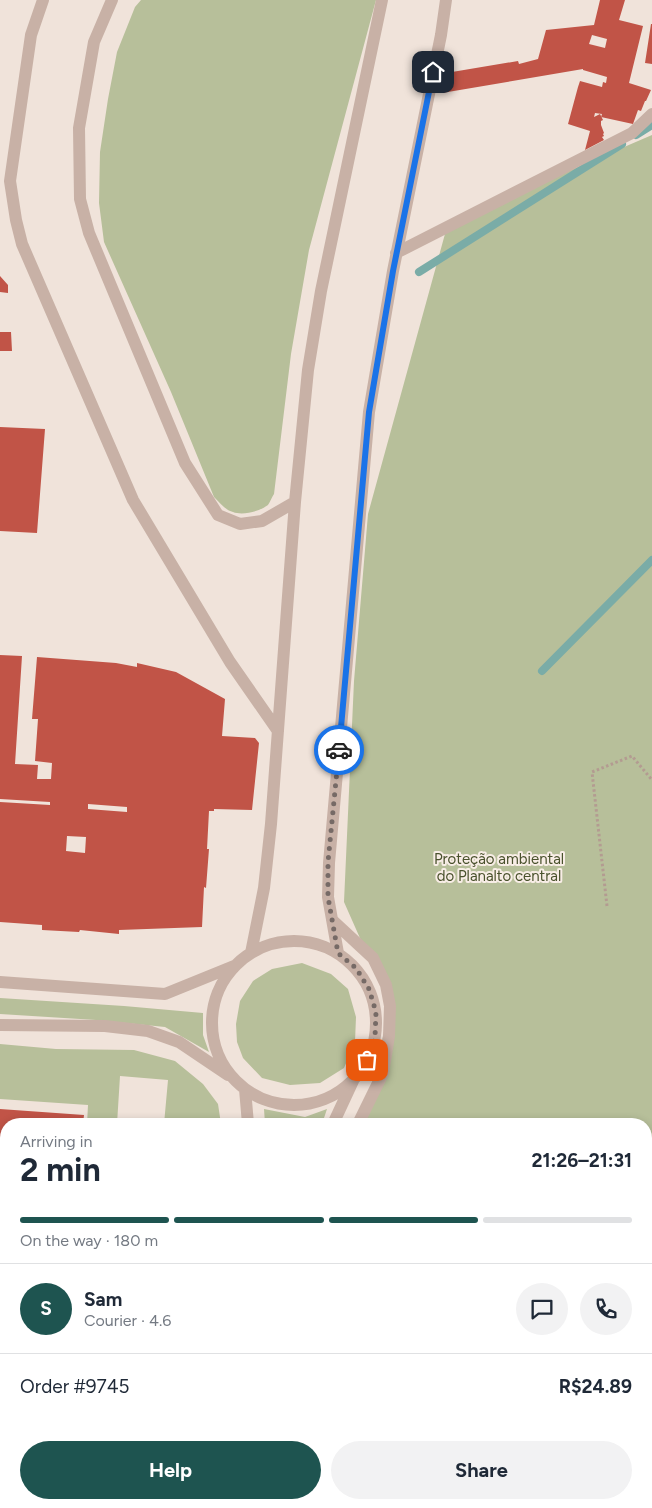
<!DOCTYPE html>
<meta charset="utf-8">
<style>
body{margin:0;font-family:Figtree,sans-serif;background:#f2f2f3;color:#1f2937;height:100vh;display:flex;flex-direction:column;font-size:19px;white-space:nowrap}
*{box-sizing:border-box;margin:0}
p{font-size:16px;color:#747a83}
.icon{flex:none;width:28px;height:28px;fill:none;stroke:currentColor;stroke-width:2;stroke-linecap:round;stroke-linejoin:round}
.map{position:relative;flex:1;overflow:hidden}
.sheet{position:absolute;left:0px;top:1118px;width:652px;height:391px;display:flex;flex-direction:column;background:#fff;border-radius:20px 20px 0 0;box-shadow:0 2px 8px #0003}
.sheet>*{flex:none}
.pin{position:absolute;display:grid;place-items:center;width:42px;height:42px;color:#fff;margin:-21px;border-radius:10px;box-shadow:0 2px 8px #0006}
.courier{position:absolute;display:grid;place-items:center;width:50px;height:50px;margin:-25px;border:4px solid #1a73e8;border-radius:50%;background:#fff;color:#222;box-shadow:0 1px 6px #0007}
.summary em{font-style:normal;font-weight:700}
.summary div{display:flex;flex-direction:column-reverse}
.summary{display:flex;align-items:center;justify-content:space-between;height:85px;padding:0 20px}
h1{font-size:32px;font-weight:700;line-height:38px}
.bar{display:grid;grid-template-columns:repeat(4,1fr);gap:8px 5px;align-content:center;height:60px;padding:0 20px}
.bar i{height:6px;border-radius:4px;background:#e0e1e3}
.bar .current{background:#1e5450}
.bar p{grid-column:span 4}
.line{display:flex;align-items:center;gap:12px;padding:0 20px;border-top:1px solid #e0e1e3}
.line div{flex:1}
.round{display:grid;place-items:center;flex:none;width:52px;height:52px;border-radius:26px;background:#f2f2f3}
.cta{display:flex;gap:10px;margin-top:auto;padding:10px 20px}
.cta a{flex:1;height:58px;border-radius:30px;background:#1e5450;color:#fff;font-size:20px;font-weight:700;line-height:58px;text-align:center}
.cta a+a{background:#f2f2f3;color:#1f2937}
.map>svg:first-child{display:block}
.green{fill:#b7bf9a}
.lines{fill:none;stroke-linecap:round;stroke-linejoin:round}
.stream{stroke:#7aaca7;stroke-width:8}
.building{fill:#c15447;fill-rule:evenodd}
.path{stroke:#b39b91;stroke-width:3;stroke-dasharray:2.5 2.5;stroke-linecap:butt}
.minor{stroke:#c8b1a6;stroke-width:12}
.done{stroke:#766a66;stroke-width:5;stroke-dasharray:0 9}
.route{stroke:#1a73e8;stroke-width:6}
.labels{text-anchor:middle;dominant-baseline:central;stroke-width:4;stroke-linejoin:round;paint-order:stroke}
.park-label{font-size:15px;fill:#49512c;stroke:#f8ede6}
</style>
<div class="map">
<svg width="652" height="1508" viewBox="0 0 652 1508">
<rect width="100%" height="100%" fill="#f0e3da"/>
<!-- green -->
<path class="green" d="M141,0H376L309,250L291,354L274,494C272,497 270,502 268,505C260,511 243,516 233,512C225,510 220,503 214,497L171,392L104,242L99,203L100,152L108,99L117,52L135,7Z
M652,135V1508H293V1502H646V1124H358L368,1103L390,1006L344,902L354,681L368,514L448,223Z
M302,963L331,974L348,989L356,1017L355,1042L344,1068L320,1083L290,1085L262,1078L243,1058L237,1042L236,1024L240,1001L253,981L272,969Z
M0,998L124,1006L203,1013V1035L209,1052L165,1027L96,1020L0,1014Z
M0,1044L56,1049L134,1050L175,1061L203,1084L218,1104L221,1124H164L168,1080L120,1076L117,1124H87L88,1105L0,1099Z
M264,1109L305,1117L327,1109L322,1124H265Z
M0,1166L6,1167V1212L0,1211Z"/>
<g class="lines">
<!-- stream -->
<path class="stream" d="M636,135L652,125
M419,272L622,144
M542,671L652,560"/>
</g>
<!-- building -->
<path class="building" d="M600,0H625L619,20L643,26L629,83L651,90L646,101H645L641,111L638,110L633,124L601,117L602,114L595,113L594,117L600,114L603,120L601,121V125L604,133L603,134L604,136L602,137L604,140L585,150L590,131L568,124L578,87L580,81L602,87L603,82L606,83L607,77L583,70V69L442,93L445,78L452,77V72L518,61L519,64L538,59L546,30L594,25ZM592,35L607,39L605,48L589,44Z
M651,24H652V64L645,63Z
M0,276L8,285V293L0,292Z
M0,332H11L12,351H0Z
M0,427L45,429L37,533L0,531Z
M0,655L22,656L15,764L38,765L37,779H51L52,763L35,761L38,719H32L37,657L116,663L137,667V663L176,672L225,699L222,736L255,738L259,743L252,810L214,809V811H209L207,849H209L206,888L204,887L202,927L119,930V934L80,930L79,932L42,930V925L0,922V802L50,805V802L0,799ZM88,804L127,807V812L88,809ZM67,836L86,837L85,853L66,851Z
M0,1109L84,1115L83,1124H6V1167L0,1166Z
M0,1266L6,1267L4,1316H0Z
M36,1502H161L160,1508H36Z
M324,1502H404V1508H324Z"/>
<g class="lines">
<!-- path -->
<path class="path" d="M607,906L592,772L632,756L652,780"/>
<!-- minor -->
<path class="minor" d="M43,0L31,35L10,181L16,220L22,244L133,500L230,662L278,731
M112,0L94,42L79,128L80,199L89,233L185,463L218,515L240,524L262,521L295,502
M396,253L632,133L652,114
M332,920L373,958L386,985L390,1006L389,1036L383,1073L358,1124
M212 1023a82 82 0 1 1 164 0a82 82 0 1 1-164 0Z
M251,953L264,888L271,824L295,502L308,370L321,291L382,0
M338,953L328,897L329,863L369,412L393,271L441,35L446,0
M0,982L165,994L234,966
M0,1025L105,1026L148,1031L179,1042L228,1075
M245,1089L248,1124
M333,1124L353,1081
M0,1246L6,1247
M12,1508L13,1502
M220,1508V1502
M271,1508L272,1502
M293,1508V1502"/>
</g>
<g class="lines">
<!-- done -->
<path class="done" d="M339,750L328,862V897L338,953L356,968L369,989L376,1012L375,1037L367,1060"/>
<!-- route -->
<path class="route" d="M339,750L369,412L393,271L433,72"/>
</g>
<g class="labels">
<!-- park labels -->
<g class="park-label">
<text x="499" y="859">Proteção ambiental<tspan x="499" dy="17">do Planalto central</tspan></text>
</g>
</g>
</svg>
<div class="pin" style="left:367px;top:1060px;background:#ea580c"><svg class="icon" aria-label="bag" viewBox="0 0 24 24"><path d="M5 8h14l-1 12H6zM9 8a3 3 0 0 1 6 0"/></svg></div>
<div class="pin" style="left:433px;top:72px;background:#1f2937"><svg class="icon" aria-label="home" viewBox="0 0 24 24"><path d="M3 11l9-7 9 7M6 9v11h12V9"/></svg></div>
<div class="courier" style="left:339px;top:750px"><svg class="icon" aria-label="car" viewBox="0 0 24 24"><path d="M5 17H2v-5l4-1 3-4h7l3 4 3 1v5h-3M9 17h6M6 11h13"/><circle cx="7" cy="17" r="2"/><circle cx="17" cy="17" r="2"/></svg></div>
<section class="sheet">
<div class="summary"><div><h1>2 min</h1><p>Arriving in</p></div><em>21:26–21:31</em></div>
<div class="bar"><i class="current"></i><i class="current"></i><i class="current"></i><i></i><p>On the way · 180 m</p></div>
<div class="line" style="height:90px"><b class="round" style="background:#1e5450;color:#fff">S</b><div><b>Sam</b><p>Courier · 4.6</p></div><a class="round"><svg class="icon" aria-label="chat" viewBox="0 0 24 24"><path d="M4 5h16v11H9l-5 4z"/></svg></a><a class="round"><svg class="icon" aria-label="phone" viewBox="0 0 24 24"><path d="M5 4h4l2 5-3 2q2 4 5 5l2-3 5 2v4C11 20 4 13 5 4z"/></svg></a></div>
<div class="line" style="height:65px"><div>Order #9745</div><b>R$24.89</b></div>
<div class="cta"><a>Help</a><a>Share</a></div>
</section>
</div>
